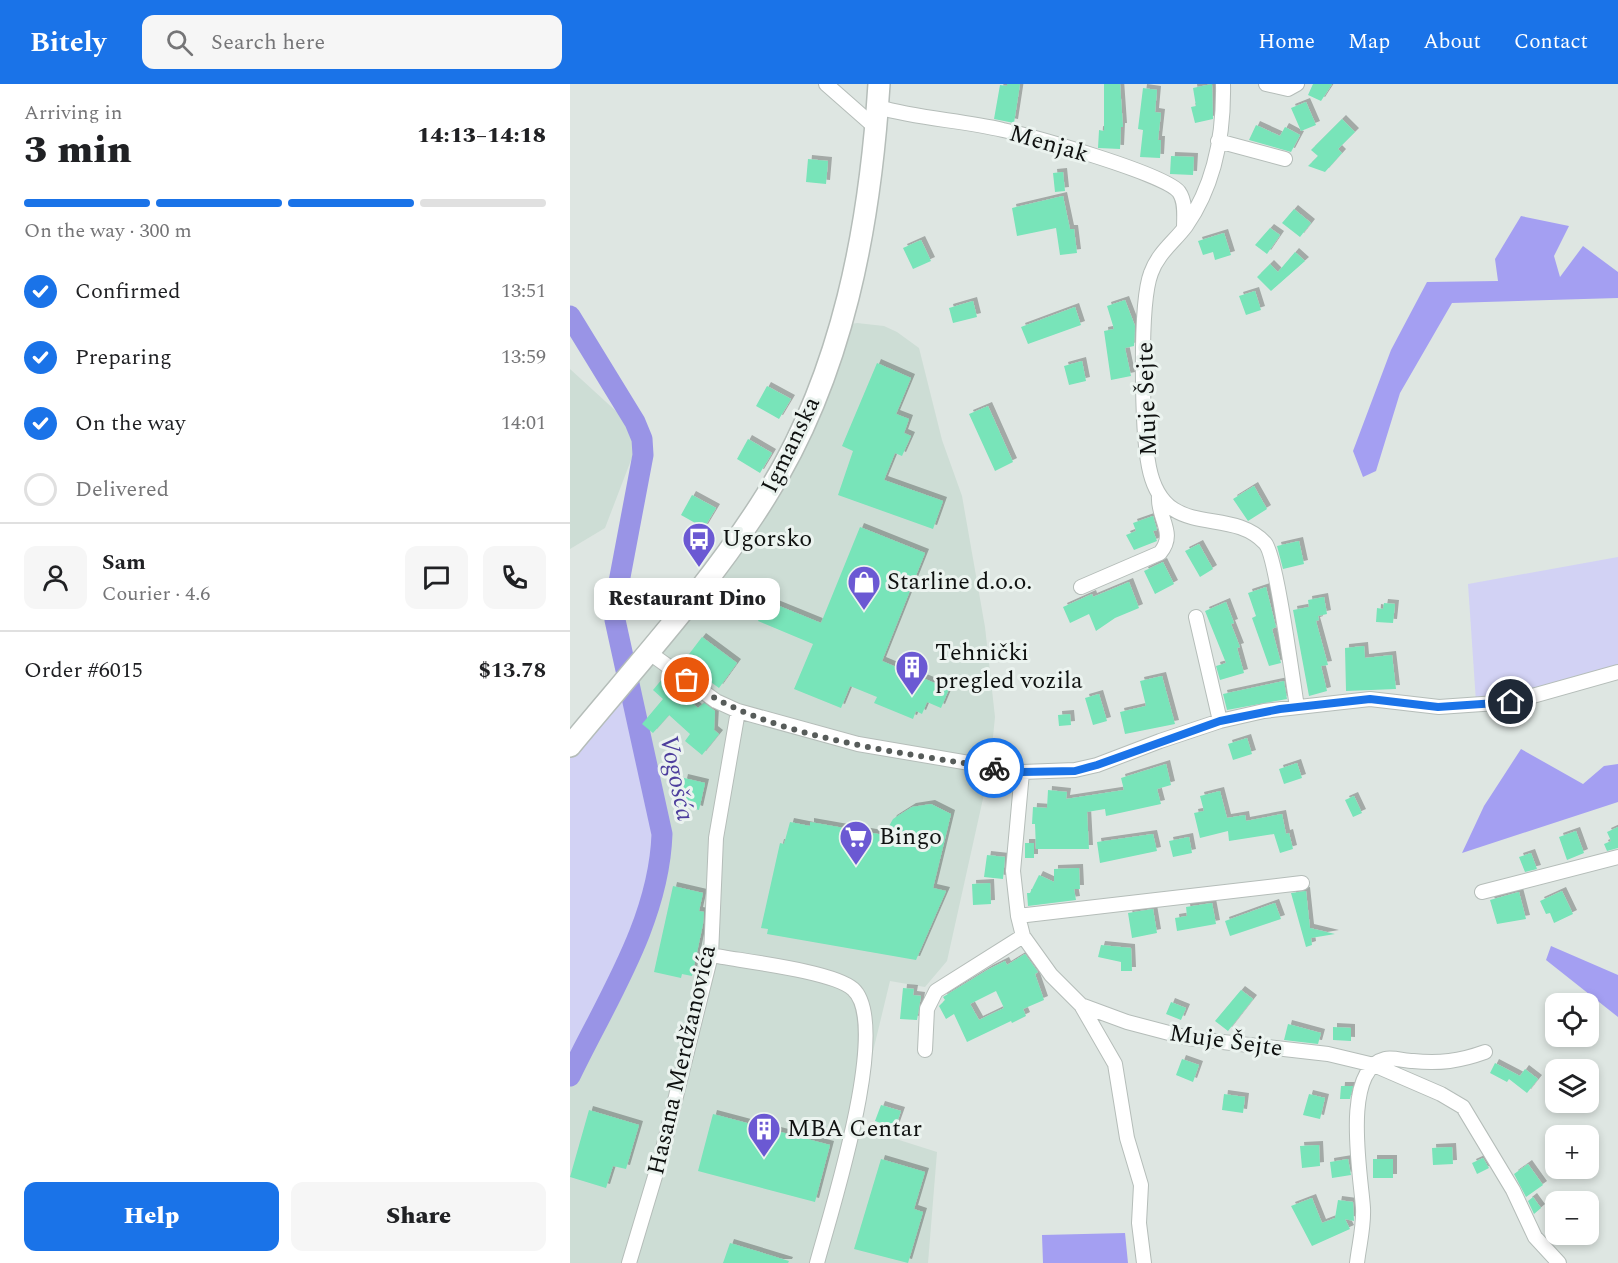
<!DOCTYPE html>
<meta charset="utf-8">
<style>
body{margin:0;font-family:Spectral,serif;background:#f6f6f6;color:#202124;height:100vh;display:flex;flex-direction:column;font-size:22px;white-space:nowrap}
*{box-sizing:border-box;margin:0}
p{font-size:20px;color:#757577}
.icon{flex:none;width:33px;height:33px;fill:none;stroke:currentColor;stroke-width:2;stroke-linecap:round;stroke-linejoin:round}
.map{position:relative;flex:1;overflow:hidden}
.details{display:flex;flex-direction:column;background:#fff;width:570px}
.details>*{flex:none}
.fabs{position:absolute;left:975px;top:909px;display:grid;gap:12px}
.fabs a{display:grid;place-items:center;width:54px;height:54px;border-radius:12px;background:#fff;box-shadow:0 3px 9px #0003;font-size:30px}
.pin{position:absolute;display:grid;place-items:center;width:51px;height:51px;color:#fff;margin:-26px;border:3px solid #fff;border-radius:50%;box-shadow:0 2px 6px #0007}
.courier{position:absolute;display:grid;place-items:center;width:60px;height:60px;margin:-30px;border:4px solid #1a73e8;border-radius:50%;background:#fff;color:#222;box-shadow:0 2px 8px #0007}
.bubble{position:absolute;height:42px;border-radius:12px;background:#fff;box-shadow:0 3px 9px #0003;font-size:20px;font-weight:800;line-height:42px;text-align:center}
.headline em{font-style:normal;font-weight:800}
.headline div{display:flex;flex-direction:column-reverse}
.headline{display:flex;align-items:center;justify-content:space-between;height:102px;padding:0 24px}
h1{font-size:39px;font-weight:800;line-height:45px}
.bar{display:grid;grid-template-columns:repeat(4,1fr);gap:9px 6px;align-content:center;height:72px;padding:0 24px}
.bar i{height:8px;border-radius:4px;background:#e0e0e0}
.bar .current{background:#1a73e8}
.bar p{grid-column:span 4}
.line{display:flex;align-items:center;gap:15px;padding:0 24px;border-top:2px solid #e0e0e0}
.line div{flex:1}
.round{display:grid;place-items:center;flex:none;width:63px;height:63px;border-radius:12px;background:#f6f6f6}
ol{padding:0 24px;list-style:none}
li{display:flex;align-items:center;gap:18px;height:66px}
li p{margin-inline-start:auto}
li .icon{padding:6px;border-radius:50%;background:#1a73e8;color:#fff;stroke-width:4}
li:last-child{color:#757577}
li i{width:33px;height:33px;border:3px solid #e0e0e0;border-radius:50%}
.action{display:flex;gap:12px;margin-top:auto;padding:12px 24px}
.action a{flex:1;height:69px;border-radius:12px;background:#1a73e8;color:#fff;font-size:24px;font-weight:800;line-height:69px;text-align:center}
.action a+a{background:#f6f6f6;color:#202124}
header{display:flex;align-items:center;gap:36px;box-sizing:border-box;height:84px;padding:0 30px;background:#1a73e8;color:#fff}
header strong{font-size:28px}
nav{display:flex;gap:33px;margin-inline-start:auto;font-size:21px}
.search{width:420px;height:54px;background:#f6f6f6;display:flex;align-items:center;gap:15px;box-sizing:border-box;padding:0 21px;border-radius:12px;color:#757577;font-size:22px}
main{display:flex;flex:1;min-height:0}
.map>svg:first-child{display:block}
.built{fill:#cdddd5}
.green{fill:#d2d2f4}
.forest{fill:#a49ff2}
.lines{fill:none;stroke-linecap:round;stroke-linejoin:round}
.river{stroke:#9994e6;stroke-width:21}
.building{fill:#78e4b9;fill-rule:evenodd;filter:url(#shadow)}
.street-casing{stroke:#b5bdb9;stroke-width:16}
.primary-casing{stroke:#b5bdb9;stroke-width:24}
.street{stroke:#fff;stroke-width:14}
.primary{stroke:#fff;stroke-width:21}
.done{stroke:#575c5a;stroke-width:6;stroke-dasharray:0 10.8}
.route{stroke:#1a73e8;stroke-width:8}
.labels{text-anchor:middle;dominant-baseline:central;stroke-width:6;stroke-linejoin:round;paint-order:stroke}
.street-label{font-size:24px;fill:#0f1110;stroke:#ebf3ef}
.poi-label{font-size:24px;fill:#0f1110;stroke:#ebf3ef;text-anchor:start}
.water-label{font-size:26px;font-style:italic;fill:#4d3e9d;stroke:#ebf3ef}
</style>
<header>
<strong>Bitely</strong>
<div class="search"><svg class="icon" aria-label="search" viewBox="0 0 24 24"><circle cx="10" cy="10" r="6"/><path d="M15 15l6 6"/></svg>Search here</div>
<nav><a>Home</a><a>Map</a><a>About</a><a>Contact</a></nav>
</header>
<main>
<section class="details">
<div class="headline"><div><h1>3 min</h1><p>Arriving in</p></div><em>14:13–14:18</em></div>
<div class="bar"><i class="current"></i><i class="current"></i><i class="current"></i><i></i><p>On the way · 300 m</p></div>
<ol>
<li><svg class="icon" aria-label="check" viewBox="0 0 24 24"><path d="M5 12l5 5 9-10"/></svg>Confirmed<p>13:51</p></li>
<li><svg class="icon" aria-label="check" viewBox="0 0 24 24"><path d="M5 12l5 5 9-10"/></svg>Preparing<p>13:59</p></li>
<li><svg class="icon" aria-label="check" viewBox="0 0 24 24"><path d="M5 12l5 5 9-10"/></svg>On the way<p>14:01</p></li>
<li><i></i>Delivered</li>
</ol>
<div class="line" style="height:108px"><a class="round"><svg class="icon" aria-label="person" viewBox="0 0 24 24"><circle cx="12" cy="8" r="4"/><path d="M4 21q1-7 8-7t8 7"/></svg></a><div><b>Sam</b><p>Courier · 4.6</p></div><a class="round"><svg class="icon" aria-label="chat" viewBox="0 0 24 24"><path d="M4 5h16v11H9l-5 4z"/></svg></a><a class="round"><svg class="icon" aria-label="phone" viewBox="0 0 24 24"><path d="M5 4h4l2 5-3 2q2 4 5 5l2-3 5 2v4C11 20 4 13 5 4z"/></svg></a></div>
<div class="line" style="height:78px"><div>Order #6015</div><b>$13.78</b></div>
<div class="action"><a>Help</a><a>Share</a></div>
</section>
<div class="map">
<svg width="1048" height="1179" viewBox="0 0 1048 1179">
<defs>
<filter id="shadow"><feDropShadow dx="4" dy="-4" stdDeviation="0" flood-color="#0004"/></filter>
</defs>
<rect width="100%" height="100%" fill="#dee6e2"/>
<!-- built -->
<path class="built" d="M287,239L314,242L327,248L349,264L372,356L392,412L415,543L425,633L420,683L377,877L355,903L320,897L285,1042L367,1068L358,1179H0V992L73,844L91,775L92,750L56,594L166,458L271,242Z
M0,285L71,350L35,444L0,465Z"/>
<!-- green -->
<path class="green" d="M1048,473V583L943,612L906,618L898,500Z
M56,594L92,750C89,837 37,915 0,992V657Z"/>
<!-- forest -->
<path class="forest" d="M951,132L999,142L984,172L990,193L1013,162L1048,188V214L882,219L830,309L806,387L793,393L783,367L821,266L857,198L928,197L925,175Z
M951,665L1013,700L1034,682L1048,680V718L892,769L914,722Z
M981,862L1048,891V933L976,876Z
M555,1149L558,1179H473L472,1151Z"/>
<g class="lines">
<!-- river -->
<path class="river" d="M0,232L65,338L72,355L73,371L46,514L45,536L92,750C89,837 37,915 0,992"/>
</g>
<!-- building -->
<path class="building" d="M437,0H450L444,39L424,35L430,1L437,2Z
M534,0H550L553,43H551L550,65L528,64L529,46L534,47Z
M642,0L643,35L625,39L621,23L626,22L623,4Z
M743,0H762L751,17L738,11Z
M573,4L587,6L585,28L591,29L588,56H591L590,74L570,73L573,46L568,45Z
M736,18L746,41L731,47L721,24Z
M772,35L785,48L768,65L772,69L755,88L738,82L748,72L741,66Z
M686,41L710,52L715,43L730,51L721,68L679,56Z
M601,72L624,73L623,91L600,90Z
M238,75L258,77L256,100L236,98Z
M493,88L495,107L485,108L483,89Z
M493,112L500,145H504L507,169L490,171L486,144L447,152L442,124Z
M724,125L741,139L730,153L712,139Z
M700,144L710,151L697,170L685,161Z
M654,149L661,171L645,176L643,168L633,171L628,157Z
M351,156L361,177L343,185L333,164Z
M725,168L735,177L701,207L687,193L700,180L708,188Z
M685,207L691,226L676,231L669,212Z
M555,216L565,242L564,262L555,264L561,292L541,296L534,247L544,245L537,222Z
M403,217L407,233L383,239L379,224Z
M505,223L511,241L458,260L451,243Z
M512,277L516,297L499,301L494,282Z
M307,279L341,294L326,330L339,335L334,349L341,352L332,372L325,369L314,396L373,417L363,445L268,411L283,367L272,362Z
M197,302L221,315L209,335L186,322Z
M418,322L443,378L425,387L399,330Z
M178,355L202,369L190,389L167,375Z
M684,402L697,425L678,437L663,415Z
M122,411L146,424L134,444L111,431Z
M583,432L587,446L583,447L587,457L564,466L556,451L566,447L563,439Z
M290,443L355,469L312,577L379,605L371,624L357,618L352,630L346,627L343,635L304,619L307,613L280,602L271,624L224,605L243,560L188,537L197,517L251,539Z
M729,457L734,480L713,485L707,462Z
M629,460L643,485L630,493L615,467Z
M593,478L604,500L585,510L574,487Z
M559,498L569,524L545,534L526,547L519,530L500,539L493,523L522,510L523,513Z
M696,503L706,543L702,545L711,579L699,582L682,534L686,532L678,509Z
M754,513L757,530L748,532L749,536L746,537L758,581L751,582L757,607L739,612L723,526L739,523L738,516Z
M656,518L664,539L661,540L670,563L667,564L674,589L650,596L646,582L656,579L635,527Z
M814,519L825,520L823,539L806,538L807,524L813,525Z
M132,553L167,579L149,604L113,578Z
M794,562L795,574L822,571L826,605L776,607L775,564Z
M592,592L605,640L555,650L550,628L576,622L570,597Z
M93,594L128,624L134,619L145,627L144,646L149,650L132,671L115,657L120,650L99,631L83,649L72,640L93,615L83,606Z
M714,597L717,615L657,626L653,610Z
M529,610L537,637L523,641L515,614Z
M500,630L501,641L489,642L488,631Z
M677,654L682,670L663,676L658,660Z
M727,679L732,694L714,700L709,685Z
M596,680L601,701L587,705L591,720L536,732L535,725L517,728L519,765H466L465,740H462L463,723L477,724L478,706L497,708L496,715L554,706L551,694Z
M114,694L135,699L129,726L108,720Z
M650,707L657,734L675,731L676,737L712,730L716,750L719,749L723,765L710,769L704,750L659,757L658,747L630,754L624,729L634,727L630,712Z
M784,712L792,729L783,733L775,716Z
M361,720L381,730L363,804L376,807L346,876L197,850L198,845L191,844L210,759L214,760L220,738L240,742V738L314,751L323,735L342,723Z
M1048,743V764L1037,767L1034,760L1041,757L1037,748Z
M1006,747L1014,769L997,776L989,753Z
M583,750L587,767L530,779L527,758Z
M619,753L622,769L603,773L599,757Z
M455,759H464V774H455Z
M961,769L967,785L955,788L949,773Z
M417,771L435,773L433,795L414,793Z
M509,784L510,805H504L506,816L458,822L457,809H460L469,791L484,798V785Z
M420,799L421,820L403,821L402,800Z
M103,802L133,809L129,827L134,828L133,840L122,892L112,890L111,894L84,888Z
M736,807L740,844L765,850L741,854L742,861L736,863L721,809Z
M992,807L1003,830L984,839L980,829L976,830L970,817Z
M949,808L956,835L927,840L920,816Z
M642,819L646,840L607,847L605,834L617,832L616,823Z
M705,819L711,835L660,852L655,837Z
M583,825L587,849L562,854L558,829Z
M531,861L561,864L562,887H551V878L528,873Z
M455,870L468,888L465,890L474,916L453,925L456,932L442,939L441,937L397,958L384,930L376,935L369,922L375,916L373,913L419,885L435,877L437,881ZM426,907L434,924L409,936L400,920Z
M333,904L344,905L343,911L351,912L347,936L330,935Z
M671,906L683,915L658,947L645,937Z
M601,918L616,924L611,936L596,930Z
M718,940L751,949L748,960L714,956Z
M763,943L781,944V957L763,956Z
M612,975L629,981L623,998L606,991Z
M925,979L950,992L955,985L968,995L957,1009L939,995L937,998L920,989Z
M771,1002H783L780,1015H770Z
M654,1010L675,1013L673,1029L652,1026Z
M739,1010L755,1014L750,1035L733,1031Z
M311,1021L331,1027L325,1044L305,1037Z
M19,1026L69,1041L56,1085L43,1082L36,1104L0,1093Z
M143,1030L260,1061L245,1118L128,1087Z
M749,1061L750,1082L732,1084L730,1062Z
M882,1063L883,1080L863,1081L862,1064Z
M913,1074L919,1084L907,1090L902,1079Z
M311,1075L355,1088L344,1125L353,1128L338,1179L284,1165Z
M778,1075L781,1091L762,1094L760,1078Z
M803,1075H823V1094H803Z
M958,1080L973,1101L956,1113L944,1090Z
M963,1113L971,1124L964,1130L958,1117Z
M742,1114L752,1139L765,1134L768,1116L783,1118L784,1137L775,1135L780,1145L742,1162L721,1122Z
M160,1159L219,1177L218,1179H153Z"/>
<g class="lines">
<defs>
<path id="street" d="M256,0L306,44
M653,0C654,51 645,100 616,142C604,158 588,169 581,189C569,220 572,348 579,383C594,459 659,420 695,459C706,470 723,599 727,623
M696,0L718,5L727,0
M308,23C349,35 391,36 433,46C461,52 596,90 609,108C616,118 614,133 614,144
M648,57L715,75
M511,503L590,469C607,449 587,434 589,412
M626,533L650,637
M77,567L146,617L168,627L288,660L452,688L505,686L527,681L590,657L650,637L694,627L800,615L869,623L941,618L1048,588
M452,688L443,787L448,832L453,852L481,891L511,921L557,938L618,954L758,970L804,981L871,1010L893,1023L943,1106L965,1153L989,1179
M912,808L1048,773
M448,832L732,799
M141,871C171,877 263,887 283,905C322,940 260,1130 247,1179
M511,921L545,980L557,1054L571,1101L569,1139L574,1179
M355,966L357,925L366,907L453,852
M59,1179L92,1069L141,871L146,754L168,627
M787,1179C789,1161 794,1143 793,1124C791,1092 771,986 815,975C823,973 835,977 843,977C869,980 890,977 915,968"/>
<path id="primary" d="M0,662C66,582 142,499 196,412C273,290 300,142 309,0"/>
</defs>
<!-- street casing -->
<use href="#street" class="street-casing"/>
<!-- primary casing -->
<use href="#primary" class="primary-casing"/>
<!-- street -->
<use href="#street" class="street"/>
<!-- primary -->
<use href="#primary" class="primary"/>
</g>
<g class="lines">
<!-- done -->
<path class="done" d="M117,596C193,654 330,668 424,684"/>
<!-- route -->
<path class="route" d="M424,684L452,688L505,687L527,681L650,637L710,625L800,615L868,623L941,618"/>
</g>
<!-- icons -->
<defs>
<symbol id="bus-pin" viewBox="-11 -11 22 30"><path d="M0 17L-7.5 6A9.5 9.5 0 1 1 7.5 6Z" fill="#6b59d3" stroke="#ebf3ef"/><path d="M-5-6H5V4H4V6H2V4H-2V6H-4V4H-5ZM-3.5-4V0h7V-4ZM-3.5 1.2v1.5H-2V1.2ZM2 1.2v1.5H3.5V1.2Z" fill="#fff"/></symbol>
<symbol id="shop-pin" viewBox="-11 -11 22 30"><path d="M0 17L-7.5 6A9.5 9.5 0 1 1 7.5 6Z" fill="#6b59d3" stroke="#ebf3ef"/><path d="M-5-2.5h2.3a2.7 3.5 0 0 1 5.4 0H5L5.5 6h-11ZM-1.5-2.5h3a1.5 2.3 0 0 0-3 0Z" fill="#fff"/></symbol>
<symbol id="building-pin" viewBox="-11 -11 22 30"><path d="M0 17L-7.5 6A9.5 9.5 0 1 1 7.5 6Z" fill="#6b59d3" stroke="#ebf3ef"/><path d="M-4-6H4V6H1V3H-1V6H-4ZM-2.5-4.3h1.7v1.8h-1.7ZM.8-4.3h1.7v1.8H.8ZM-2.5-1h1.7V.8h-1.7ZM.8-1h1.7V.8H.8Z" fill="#fff"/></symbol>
<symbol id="supermarket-pin" viewBox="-11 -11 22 30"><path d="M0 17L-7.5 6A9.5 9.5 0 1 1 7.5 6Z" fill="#6b59d3" stroke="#ebf3ef"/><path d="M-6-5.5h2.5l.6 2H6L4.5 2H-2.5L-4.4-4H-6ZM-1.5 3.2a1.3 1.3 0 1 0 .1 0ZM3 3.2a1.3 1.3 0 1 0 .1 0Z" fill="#fff"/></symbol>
</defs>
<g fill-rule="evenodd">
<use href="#bus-pin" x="110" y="436" width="38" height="52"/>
<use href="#shop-pin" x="275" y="479" width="38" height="52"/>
<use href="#building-pin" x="323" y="564" width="38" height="52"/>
<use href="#supermarket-pin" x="267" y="734" width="38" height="52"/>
<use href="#building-pin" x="175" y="1026" width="38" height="52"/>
</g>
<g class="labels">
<!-- street labels -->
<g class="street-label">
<text transform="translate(479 60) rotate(16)">Menjak</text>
<text transform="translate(577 315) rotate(-92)">Muje Šejte</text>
<text transform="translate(221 361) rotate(-64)">Igmanska</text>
<text transform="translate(656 957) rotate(8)">Muje Šejte</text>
<text transform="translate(112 976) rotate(-77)">Hasana Merdžanovića</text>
</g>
<!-- poi labels -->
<g class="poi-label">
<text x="152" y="455">Ugorsko</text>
<text x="317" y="498">Starline d.o.o.</text>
<text x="365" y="569">Tehnički<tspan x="365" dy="28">pregled vozila</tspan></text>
<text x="309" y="753">Bingo</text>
<text x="217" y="1045">MBA Centar</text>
</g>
<!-- water labels -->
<g class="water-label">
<text transform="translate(107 694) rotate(78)">Vogošća</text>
</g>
</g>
</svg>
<div class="fabs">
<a><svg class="icon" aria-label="locate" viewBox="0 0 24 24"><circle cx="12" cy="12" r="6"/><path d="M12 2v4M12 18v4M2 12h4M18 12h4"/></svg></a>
<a><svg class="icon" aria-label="layers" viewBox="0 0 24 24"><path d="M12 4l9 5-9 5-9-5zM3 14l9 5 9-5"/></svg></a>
<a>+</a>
<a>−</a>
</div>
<div class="pin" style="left:117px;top:596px;background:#ea580c"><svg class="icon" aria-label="bag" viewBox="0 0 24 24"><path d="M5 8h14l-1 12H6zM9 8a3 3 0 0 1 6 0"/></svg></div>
<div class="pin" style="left:941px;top:618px;background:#1f2937"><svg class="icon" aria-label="home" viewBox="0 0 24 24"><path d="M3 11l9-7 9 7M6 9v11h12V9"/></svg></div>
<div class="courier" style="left:424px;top:684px"><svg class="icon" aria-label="bike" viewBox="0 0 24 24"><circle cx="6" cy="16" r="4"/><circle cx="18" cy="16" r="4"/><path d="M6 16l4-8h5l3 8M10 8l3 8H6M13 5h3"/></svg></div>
<div class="bubble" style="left:24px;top:494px;width:186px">Restaurant Dino</div>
</div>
</main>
